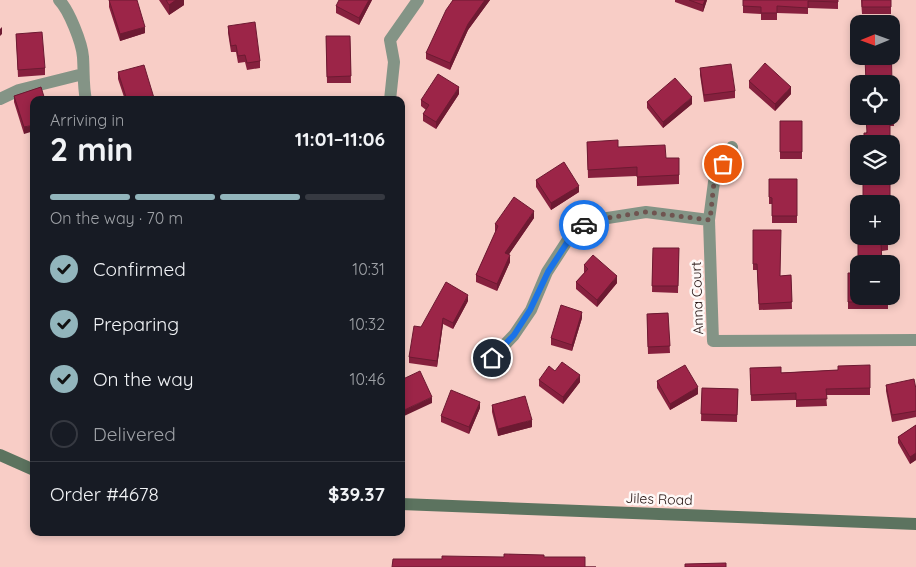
<!DOCTYPE html>
<meta charset="utf-8">
<style>
body{margin:0;font-family:Quicksand,sans-serif;background:#20242c;color:#f1f3f6;height:100vh;display:flex;flex-direction:column;font-size:19px;white-space:nowrap}
*{box-sizing:border-box;margin:0}
p{font-size:16px;color:#9ea1a6}
.icon{flex:none;width:28px;height:28px;fill:none;stroke:currentColor;stroke-width:2;stroke-linecap:round;stroke-linejoin:round}
.map{position:relative;flex:1;overflow:hidden}
.sheet{position:absolute;left:30px;top:96px;width:375px;height:440px;display:flex;flex-direction:column;background:#171b24;border-radius:10px;box-shadow:0 2px 8px #0003}
.sheet>*{flex:none}
.needle{width:32px;rotate:269deg}
.tools{position:absolute;left:850px;top:15px;display:grid;gap:10px}
.tools a{display:grid;place-items:center;width:50px;height:50px;border-radius:10px;background:#171b24;box-shadow:0 2px 8px #0003;font-size:25px}
.pin{position:absolute;display:grid;place-items:center;width:42px;height:42px;color:#fff;margin:-21px;border:2px solid #fff;border-radius:50%;box-shadow:0 1px 5px #0007}
.courier{position:absolute;display:grid;place-items:center;width:50px;height:50px;margin:-25px;border:4px solid #1a73e8;border-radius:50%;background:#fff;color:#222;box-shadow:0 1px 6px #0007}
.summary em{font-style:normal;font-weight:700}
.summary div{display:flex;flex-direction:column-reverse}
.summary{display:flex;align-items:center;justify-content:space-between;height:85px;padding:0 20px}
h1{font-size:32px;font-weight:700;line-height:38px}
.bar{display:grid;grid-template-columns:repeat(4,1fr);gap:8px 5px;align-content:center;height:60px;padding:0 20px}
.bar i{height:6px;border-radius:4px;background:#363941}
.bar .active{background:#92b5bc}
.bar p{grid-column:span 4}
.line{display:flex;align-items:center;gap:12px;padding:0 20px;border-top:1px solid #363941}
.line div{flex:1}
ol{padding:0 20px;list-style:none}
li{display:flex;align-items:center;gap:15px;height:55px}
li p{margin-inline-start:auto}
li .icon{padding:5px;border-radius:50%;background:#92b5bc;color:#111;stroke-width:4}
li:last-child{color:#9ea1a6}
li i{width:28px;height:28px;border:2px solid #363941;border-radius:50%}
.map>svg:first-child{display:block}
.lines{fill:none;stroke-linecap:round;stroke-linejoin:round}
.street{stroke:#849486;stroke-width:12}
.secondary{stroke:#5c735f;stroke-width:12}
.wall{fill:#86203e}
.shaded-wall{fill:#6d1a32}
.building{fill:#9c2548;stroke:#6d1a32}
.done{stroke:#6f5450;stroke-width:5;stroke-dasharray:0 9}
.route{stroke:#1a73e8;stroke-width:6}
.labels{text-anchor:middle;dominant-baseline:central;stroke-width:5;stroke-linejoin:round;paint-order:stroke}
.street-label{font-size:14px;fill:#251311;stroke:#fef8f7}
</style>
<div class="map">
<svg width="916" height="567" viewBox="0 0 916 567">
<rect width="100%" height="100%" fill="#f8cdc6"/>
<g class="lines">
<!-- street -->
<path class="street" d="M59,0C69,10 82,43 83,57C84,72 83,86 86,100
M0,99L19,90L83,74
M390,100L394,62L390,40L418,0
M732,147L714,182L709,220L713,341L916,340
M492,358L514,335L531,310L547,272L571,235L583,226L601,219L646,212L709,220"/>
<!-- secondary -->
<path class="secondary" d="M0,455L34,470
M401,504L916,524"/>
</g>
<!-- wall -->
<path class="wall" d="M109,0L145,33L120,41L109,7Z
M159,0H184V5L169,15Z
M372,0L359,25L336,13V6Z
M453,0H490L468,30L450,70L426,59V53Z
M675,0H707L703,12L675,2Z
M743,0H838V9L808,8V14L777,13V20H761V14L743,13Z
M861,0H891V14H862Z
M228,26L260,61V68L247,70L245,62L238,63L236,52H231L228,33Z
M16,34L45,68V75L18,77Z
M326,36H350L351,83H327Z
M700,68L735,91V98L704,102L700,75Z
M118,72L154,100H125L118,79Z
M749,81L791,94L775,111L749,88Z
M892,84L894,126H890V144L866,133Z
M41,87L24,134L14,102V96Z
M459,94L436,129L423,121V114L426,110L421,106V100Z
M647,102L692,104L663,128L647,108Z
M780,121H802V159H780Z
M587,142L618,147L666,158L679,175V184L637,186V176L588,178Z
M797,179V223H772V204H769V197Z
M536,180L579,192L551,210L536,187Z
M534,218L509,254L510,262L497,291L476,282V275L496,231H495V224Z
M859,227L888,236V250L882,251L859,264L888,296V309H848V273H858Z
M753,230L780,276L791,275L792,309L759,310L757,270H753Z
M653,248H679L678,293L652,292Z
M584,265L617,283L597,307L576,289V282L584,273Z
M468,301L453,329L443,324L437,367L409,363V357L421,327Z
M668,313L670,353L648,354L647,314Z
M582,318L572,351L551,345V338Z
M870,365V395H826L827,406L796,407V400L751,401L750,374L838,370Z
M555,371L580,382L563,404L539,386V380Z
M657,381L698,394L670,410L657,388Z
M886,385L916,389V417L892,422L886,391Z
M702,388L738,389L737,422L701,421Z
M492,405L532,427L498,436L492,412Z
M480,408L469,434L441,422V416Z
M916,425V460L910,464L898,443V437Z"/>
<!-- shaded-wall -->
<path class="shaded-wall" d="M176,0H184V5L169,15V5Z
M369,0H372L359,25V18Z
M485,0H490L468,30L450,70V63L468,24Z
M705,0H707L703,12V5Z
M2,27V34L0,36V29Z
M145,27V33L120,41V34Z
M459,87V94L436,129V122Z
M791,87V94L775,111V104Z
M692,97V104L663,128V122Z
M34,125V131L24,134V127Z
M579,186V192L551,210V203Z
M534,211V218L505,260V253Z
M510,255V262L497,291V284Z
M617,276V283L597,307V300Z
M468,295V301L453,329V323Z
M582,312V318L572,351V345Z
M443,318V324L437,367V361Z
M580,375V382L563,404V397Z
M698,387V394L670,410V404Z
M432,397V403L402,417V411Z
M480,402V408L469,434V427Z
M532,420V427L498,436V429Z
M916,453V460L910,464V457Z"/>
<!-- building -->
<path class="building" d="M109,0H137L145,27L120,34Z
M166,0H176L169,5Z
M339,0H369L359,18L336,6Z
M453,0H485L468,24L450,63L426,53L446,10Z
M689,0H705L703,5Z
M743,0H838V2L808,1V8L777,6V13H761V7L743,6Z
M862,0H891V7H862Z
M255,22L260,61L247,63L245,55L238,56L236,45L231,46L228,26Z
M42,32L45,68L18,70L16,34Z
M326,36H350L351,76L327,77Z
M891,38L892,84L894,118L890,119V144H864V133H867L866,116H891V84H866L865,56H891Z
M765,63L791,87L775,104L749,81Z
M731,64L735,91L704,95L700,68Z
M144,65L154,98L147,100H127L118,72Z
M438,74L459,87L436,122L423,114L429,105L421,100Z
M675,78L692,97L663,122L647,102Z
M41,87L45,100H34V125L24,127L14,96Z
M780,121H802V152H780Z
M618,140V147L665,145L666,158H679V175L637,177V167L588,170L587,142Z
M564,162L579,186L551,203L536,180Z
M864,176H890V204H863V180H864Z
M769,179H797V216H772V198L769,197Z
M514,197L534,211L505,253L510,255L497,284L476,275L498,226L495,224Z
M858,227H859V236H888V243H881L882,264H859V296H888V302H848V273H858Z
M753,230H781L780,276L791,275L792,302L759,304L757,264H753Z
M653,248H679L678,286H652Z
M593,255L617,276L597,300L576,282L588,269L584,265Z
M891,272H892L891,288Z
M446,282L468,295L453,323L443,318L437,361L409,357L414,326L421,327Z
M561,305L582,312L572,345L551,338Z
M668,313L670,346L648,347L647,314Z
M562,362L580,375L563,397L539,380L549,366L555,371Z
M685,365L698,387L670,404L657,381Z
M870,365V388L826,389L827,399L796,400V393L751,395L750,368L781,367V373L838,370V366Z
M420,371L432,397L402,411L401,409V380Z
M914,379L916,389V411L892,415L886,385Z
M702,388L738,389L737,415L701,414Z
M451,390L480,402L469,427L441,416Z
M525,396L532,420L498,429L492,405Z
M916,425V453L910,457L898,437Z
M504,554L544,555V557H585V567H596H392L393,559H442V556L504,557Z
M726,563V567H685V564Z"/>
<g class="lines">
<!-- done -->
<path class="done" d="M584,225L601,219L646,212L710,220L714,182L723,164"/>
<!-- route -->
<path class="route" d="M492,358L514,335L530,310L548,272L572,235L584,225"/>
</g>
<g class="labels">
<!-- street labels -->
<g class="street-label">
<text transform="translate(697 298) rotate(-92)">Anna Court</text>
<text transform="translate(659 499) rotate(2)">Jiles Road</text>
</g>
</g>
</svg>
<div class="tools">
<a><svg class="needle" viewBox="-14 -14 28 28"><path d="M0-13l5 13h-10z" fill="#e53935"/><path d="M0 13l5-13h-10z" fill="#9ea1a6"/></svg></a>
<a><svg class="icon" aria-label="locate" viewBox="0 0 24 24"><circle cx="12" cy="12" r="6"/><path d="M12 2v4M12 18v4M2 12h4M18 12h4"/></svg></a>
<a><svg class="icon" aria-label="layers" viewBox="0 0 24 24"><path d="M12 4l9 5-9 5-9-5zM3 14l9 5 9-5"/></svg></a>
<a>+</a>
<a>−</a>
</div>
<div class="pin" style="left:723px;top:164px;background:#ea580c"><svg class="icon" aria-label="bag" viewBox="0 0 24 24"><path d="M5 8h14l-1 12H6zM9 8a3 3 0 0 1 6 0"/></svg></div>
<div class="pin" style="left:492px;top:358px;background:#1f2937"><svg class="icon" aria-label="home" viewBox="0 0 24 24"><path d="M3 11l9-7 9 7M6 9v11h12V9"/></svg></div>
<div class="courier" style="left:584px;top:225px"><svg class="icon" aria-label="car" viewBox="0 0 24 24"><path d="M5 17H2v-5l4-1 3-4h7l3 4 3 1v5h-3M9 17h6M6 11h13"/><circle cx="7" cy="17" r="2"/><circle cx="17" cy="17" r="2"/></svg></div>
<section class="sheet">
<div class="summary"><div><h1>2 min</h1><p>Arriving in</p></div><em>11:01–11:06</em></div>
<div class="bar"><i class="active"></i><i class="active"></i><i class="active"></i><i></i><p>On the way · 70 m</p></div>
<ol>
<li><svg class="icon" aria-label="check" viewBox="0 0 24 24"><path d="M5 12l5 5 9-10"/></svg>Confirmed<p>10:31</p></li>
<li><svg class="icon" aria-label="check" viewBox="0 0 24 24"><path d="M5 12l5 5 9-10"/></svg>Preparing<p>10:32</p></li>
<li><svg class="icon" aria-label="check" viewBox="0 0 24 24"><path d="M5 12l5 5 9-10"/></svg>On the way<p>10:46</p></li>
<li><i></i>Delivered</li>
</ol>
<div class="line" style="height:65px"><div>Order #4678</div><b>$39.37</b></div>
</section>
</div>
